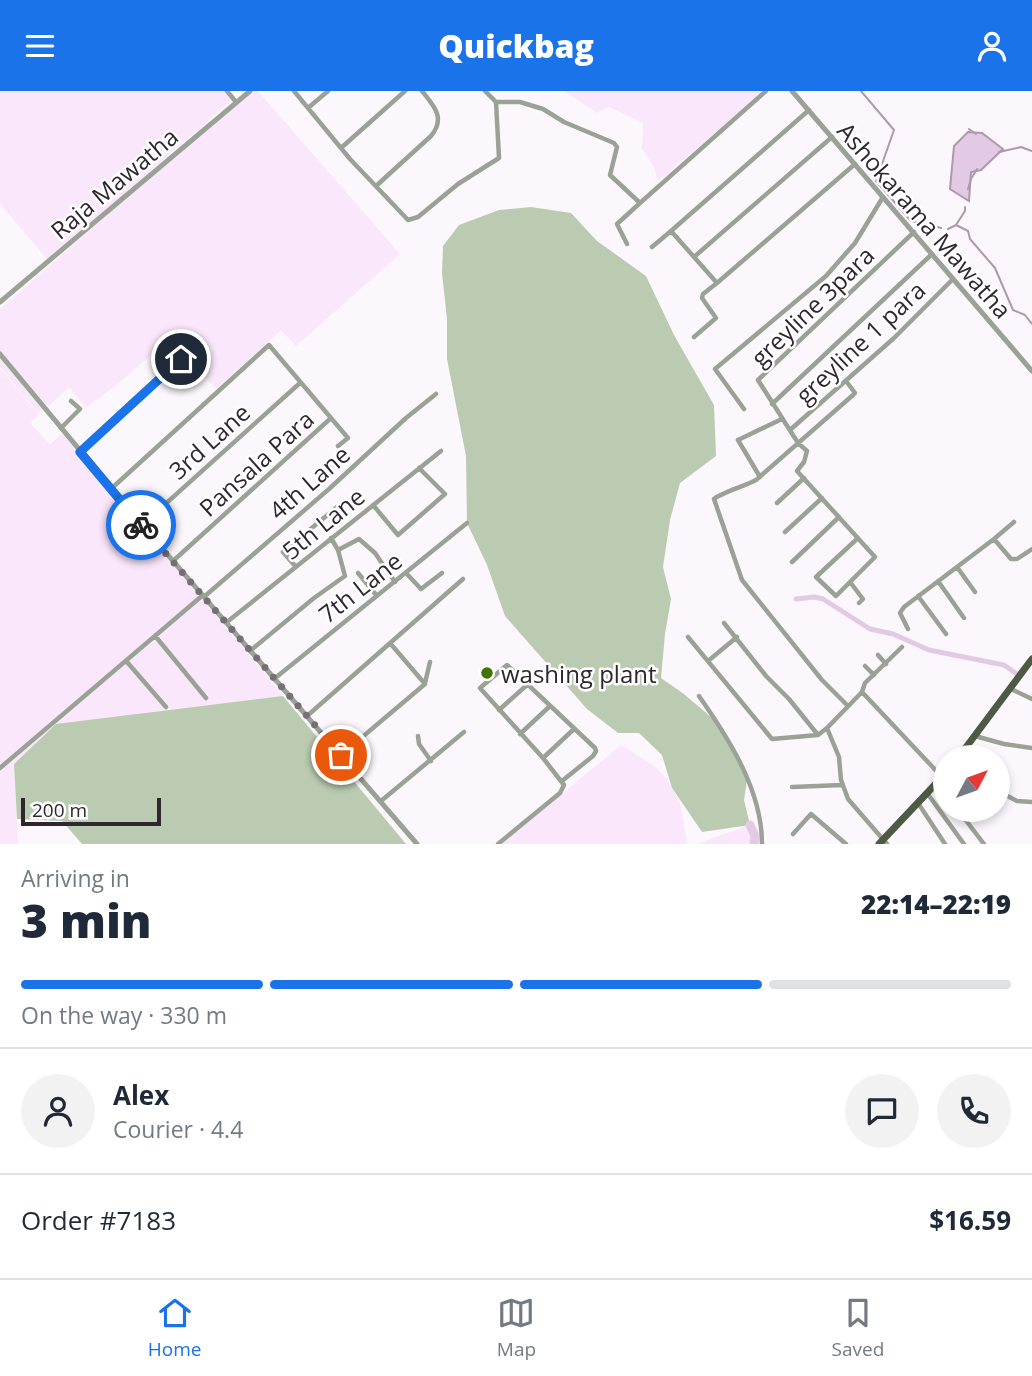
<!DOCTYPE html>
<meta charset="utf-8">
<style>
body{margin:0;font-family:"Open Sans",sans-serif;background:#f2f2f3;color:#1f2937;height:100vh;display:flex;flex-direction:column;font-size:26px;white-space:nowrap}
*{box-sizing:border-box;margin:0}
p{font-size:23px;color:#747a83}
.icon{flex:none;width:38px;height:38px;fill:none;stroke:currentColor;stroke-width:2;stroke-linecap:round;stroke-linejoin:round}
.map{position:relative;height:753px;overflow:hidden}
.side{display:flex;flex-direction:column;background:#fff;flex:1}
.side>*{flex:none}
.needle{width:46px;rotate:49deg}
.buttons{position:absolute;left:933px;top:654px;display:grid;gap:14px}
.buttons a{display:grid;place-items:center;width:77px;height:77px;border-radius:50%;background:#fff;box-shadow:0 4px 10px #0003;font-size:35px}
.scale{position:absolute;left:21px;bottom:18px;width:140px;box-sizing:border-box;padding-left:7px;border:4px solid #302630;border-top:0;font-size:19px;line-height:24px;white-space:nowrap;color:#302630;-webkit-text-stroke:5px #fff;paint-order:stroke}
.pin{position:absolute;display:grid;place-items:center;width:60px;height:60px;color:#fff;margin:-30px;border:4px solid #fff;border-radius:50%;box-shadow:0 2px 7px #0007}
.courier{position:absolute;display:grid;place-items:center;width:70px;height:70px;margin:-35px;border:5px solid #1a73e8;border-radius:50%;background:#fff;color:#222;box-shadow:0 2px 9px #0007}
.head em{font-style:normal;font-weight:800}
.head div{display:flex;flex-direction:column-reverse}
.head{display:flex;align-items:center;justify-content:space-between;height:119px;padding:0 21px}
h1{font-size:46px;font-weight:800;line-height:52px}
.bar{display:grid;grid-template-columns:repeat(4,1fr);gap:10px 7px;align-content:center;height:84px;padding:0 21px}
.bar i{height:9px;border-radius:5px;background:#e0e1e3}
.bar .current{background:#1a73e8}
.bar p{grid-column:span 4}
.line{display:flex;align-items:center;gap:18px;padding:0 21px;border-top:2px solid #e0e1e3}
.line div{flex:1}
.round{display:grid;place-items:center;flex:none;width:74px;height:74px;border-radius:37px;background:#f2f2f3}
header{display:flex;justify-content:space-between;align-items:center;height:91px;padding:0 21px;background:#1a73e8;color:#fff;font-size:32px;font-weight:800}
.menu{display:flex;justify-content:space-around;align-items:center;height:98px;border-top:2px solid #e0e1e3;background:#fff;font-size:19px;color:#747a83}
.menu a{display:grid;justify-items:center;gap:4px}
.menu .current{color:#1a73e8}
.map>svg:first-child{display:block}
.built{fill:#fbe7fb}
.green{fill:#bbcbb1}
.water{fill:#e3cae4;stroke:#ad99ae;stroke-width:2}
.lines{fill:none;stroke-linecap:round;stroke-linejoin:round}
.stream{stroke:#ad99ae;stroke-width:2}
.canal{stroke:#e3cae4;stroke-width:5}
.river{stroke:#e3cae4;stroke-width:9}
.minor{stroke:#9aa295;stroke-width:4.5}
.tertiary{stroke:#9aa295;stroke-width:5}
.primary{stroke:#4d5b44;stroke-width:7}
.done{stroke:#776f77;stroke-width:7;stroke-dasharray:0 12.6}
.route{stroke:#1a73e8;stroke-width:9}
.poi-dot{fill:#407500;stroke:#fff;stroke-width:2.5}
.labels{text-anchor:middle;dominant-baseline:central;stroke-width:5;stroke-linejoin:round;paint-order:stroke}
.street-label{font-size:24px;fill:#302630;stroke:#fff}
.poi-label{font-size:24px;fill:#302630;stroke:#fff;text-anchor:start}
</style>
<header><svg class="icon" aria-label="menu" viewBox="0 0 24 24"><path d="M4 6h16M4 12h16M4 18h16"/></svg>Quickbag<svg class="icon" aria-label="person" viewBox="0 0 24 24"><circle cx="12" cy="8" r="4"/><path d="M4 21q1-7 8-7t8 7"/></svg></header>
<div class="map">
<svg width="1032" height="753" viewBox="0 0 1032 753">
<rect width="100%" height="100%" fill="#fcf7fc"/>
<!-- built -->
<path class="built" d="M0,0H224L232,9L48,169L0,113Z
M254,0H258L400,163L296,255L281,239L216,298L168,246L166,251L119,292L86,317L69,296L48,316L0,260V218L148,88Z
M564,0H765L658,90L654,76L642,58L643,32L609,16L597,22Z
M0,267L42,318L38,322L0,276Z
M0,278L39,324L30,332L50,353L63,342L283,605L141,622L14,673L18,753H0Z
M621,654L656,676L666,687L680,711L687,753H501Z
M750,734L751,753H696Z"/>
<!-- green -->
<path class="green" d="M531,116L571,122L597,150L646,185L674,244L714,314L716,365L680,392L670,429L663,476L671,508L665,543L661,587L684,603L718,632L747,689L744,709L750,734L702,741L672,697L662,664L639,642H618L587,618L505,525L487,474L467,432L466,365L447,268V228L442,182L443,155L459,134L499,119Z
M283,605L406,753H82L62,730L17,728L14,673L56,633Z"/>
<!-- water -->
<path class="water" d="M968,41L982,42L1003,58L981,79L971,81L969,110L950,98L954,55Z"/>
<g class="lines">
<!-- stream -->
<path class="stream" d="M861,0L894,39L876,90L911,130L918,132
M969,38L976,43
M999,61L1021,56L1032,60
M968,98L971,88L977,78
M965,116V120L956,134L968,140L970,148L995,177L1013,219L1025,224L1032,233
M925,133L941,137
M948,138L956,134"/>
<!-- canal -->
<path class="canal" d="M796,508L814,506L823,508L870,538L893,543L929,559L1004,574L1017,583"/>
<!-- river -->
<path class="river" d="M750,734L755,745L754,753"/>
<!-- minor -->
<path class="minor" d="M227,0L236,11
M294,0L350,68L408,129L418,126L458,93L499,67L496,11
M485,0L496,11
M496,11H520L543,18L564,31L614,52L617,56L610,84L640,112L617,133L627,153
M308,17L328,0
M341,57L405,0
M376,95L431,45C446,27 434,15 422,0
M640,112L766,0
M671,140L809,19
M652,156L671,140L717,192L703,203L702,207L716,227L694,246
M694,166L832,46
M717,192L855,73
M846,290L855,302L853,304L756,389C745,395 721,402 714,408L742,489L822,589L847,614
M772,313L932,163
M744,318L715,278L826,185L855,152L883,106
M61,337L80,318L71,310
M790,339L894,247L953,188
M81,361L181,268
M760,386L738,349L782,328
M112,397L269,254L348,347L338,355
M777,412L804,387
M373,414L398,444L445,403L419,377
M142,434L300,292
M785,441L822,407
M994,448L1014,431
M338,459L359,448L375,462L395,491
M173,470L331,327
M792,471L839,426
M296,476L283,461L337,416
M957,476L975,501
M358,482L377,505
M406,482L421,498L442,482
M938,490L964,527
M850,491L836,505L816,486L858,447
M205,505L329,398L406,327L436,303
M918,505L946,543
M859,512L863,508L850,491L875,466L797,380L804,371L807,360L798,352L758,289L914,141
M227,531L441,360
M724,532L766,585L789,608L818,644L827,637L862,601L942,686
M908,538L900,522L904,516L994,448L1011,468H1017L1032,458
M156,546L206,607
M688,546L772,648L818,644
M250,560L314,507L345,485L338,459L331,447
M878,564L886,573
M708,570L737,546
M127,571L166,616
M865,575L874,584
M274,588L467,432
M425,592L430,571
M1011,598L1032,608
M862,601L865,592L902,556
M699,605C729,648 762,699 762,753
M499,619L528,593
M307,625L463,488
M827,637L839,666L841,689L848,708L887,753
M520,643L550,615
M418,645L419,653L431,670
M975,645L1004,653L1032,657
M341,664L425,593L390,552
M543,667L574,638
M0,677L203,504
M937,693L945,703
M792,696L842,694
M998,700L1017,710L1032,711
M927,702L964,753
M381,710L464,641
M918,712L945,753
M958,719L984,753
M793,743L811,723L846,753
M498,753L560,702L564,694L543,667L480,597L507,574L595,657L596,660L593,665L562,690"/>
<!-- tertiary -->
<path class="tertiary" d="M792,0L1032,280
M0,211L250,0
M0,263L142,434L417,753"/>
<!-- primary -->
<path class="primary" d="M958,667L1032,568
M879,753L945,683"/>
</g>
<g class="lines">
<!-- done -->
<path class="done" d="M141,434L341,664"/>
<!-- route -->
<path class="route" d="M141,434L80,361L181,268"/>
</g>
<!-- markers -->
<circle class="poi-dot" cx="487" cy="582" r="7"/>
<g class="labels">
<!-- street labels -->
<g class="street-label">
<text transform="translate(114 92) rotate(-40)">Raja Mawatha</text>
<text transform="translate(925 129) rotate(49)">Ashokarama Mawatha</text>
<text transform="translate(812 215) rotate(-44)">greyline 3para</text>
<text transform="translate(860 251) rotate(-43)">greyline 1 para</text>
<text transform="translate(209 350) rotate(-42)">3rd Lane</text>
<text transform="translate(256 372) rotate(-42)">Pansala Para</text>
<text transform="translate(309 391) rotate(-41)">4th Lane</text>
<text transform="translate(323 432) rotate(-39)">5th Lane</text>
<text transform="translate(360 496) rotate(-38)">7th Lane</text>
</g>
<!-- poi labels -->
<g class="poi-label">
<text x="501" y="582">washing plant</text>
</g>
</g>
</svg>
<div class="buttons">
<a><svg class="needle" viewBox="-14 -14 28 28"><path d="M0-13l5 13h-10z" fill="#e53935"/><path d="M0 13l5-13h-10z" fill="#747a83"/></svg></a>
</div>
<div class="scale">200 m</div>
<div class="pin" style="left:341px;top:664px;background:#ea580c"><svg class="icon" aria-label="bag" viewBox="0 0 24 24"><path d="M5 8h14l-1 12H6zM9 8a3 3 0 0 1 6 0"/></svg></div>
<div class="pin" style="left:181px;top:268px;background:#1f2937"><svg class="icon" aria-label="home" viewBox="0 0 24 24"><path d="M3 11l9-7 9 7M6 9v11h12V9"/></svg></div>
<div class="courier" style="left:141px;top:434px"><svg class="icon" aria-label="bike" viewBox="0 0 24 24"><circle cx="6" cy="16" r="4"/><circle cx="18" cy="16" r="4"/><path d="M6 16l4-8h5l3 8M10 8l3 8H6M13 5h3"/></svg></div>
</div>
<section class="side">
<div class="head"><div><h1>3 min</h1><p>Arriving in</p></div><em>22:14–22:19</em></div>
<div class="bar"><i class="current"></i><i class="current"></i><i class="current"></i><i></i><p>On the way · 330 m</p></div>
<div class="line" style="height:126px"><a class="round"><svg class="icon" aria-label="person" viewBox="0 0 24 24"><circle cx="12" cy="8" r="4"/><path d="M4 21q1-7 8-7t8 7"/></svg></a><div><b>Alex</b><p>Courier · 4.4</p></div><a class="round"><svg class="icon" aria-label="chat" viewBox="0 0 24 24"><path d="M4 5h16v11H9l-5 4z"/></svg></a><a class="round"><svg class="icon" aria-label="phone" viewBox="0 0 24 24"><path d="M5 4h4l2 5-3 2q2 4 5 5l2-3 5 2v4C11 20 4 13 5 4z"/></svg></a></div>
<div class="line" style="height:91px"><div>Order #7183</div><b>$16.59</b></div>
</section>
<nav class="menu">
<a class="current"><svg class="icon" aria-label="home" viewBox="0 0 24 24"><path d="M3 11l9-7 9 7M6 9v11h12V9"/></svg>Home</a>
<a><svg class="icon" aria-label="map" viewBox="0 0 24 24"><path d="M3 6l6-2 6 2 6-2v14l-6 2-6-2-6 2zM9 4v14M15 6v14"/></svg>Map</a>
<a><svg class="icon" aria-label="saved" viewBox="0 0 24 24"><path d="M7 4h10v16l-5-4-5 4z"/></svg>Saved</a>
</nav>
